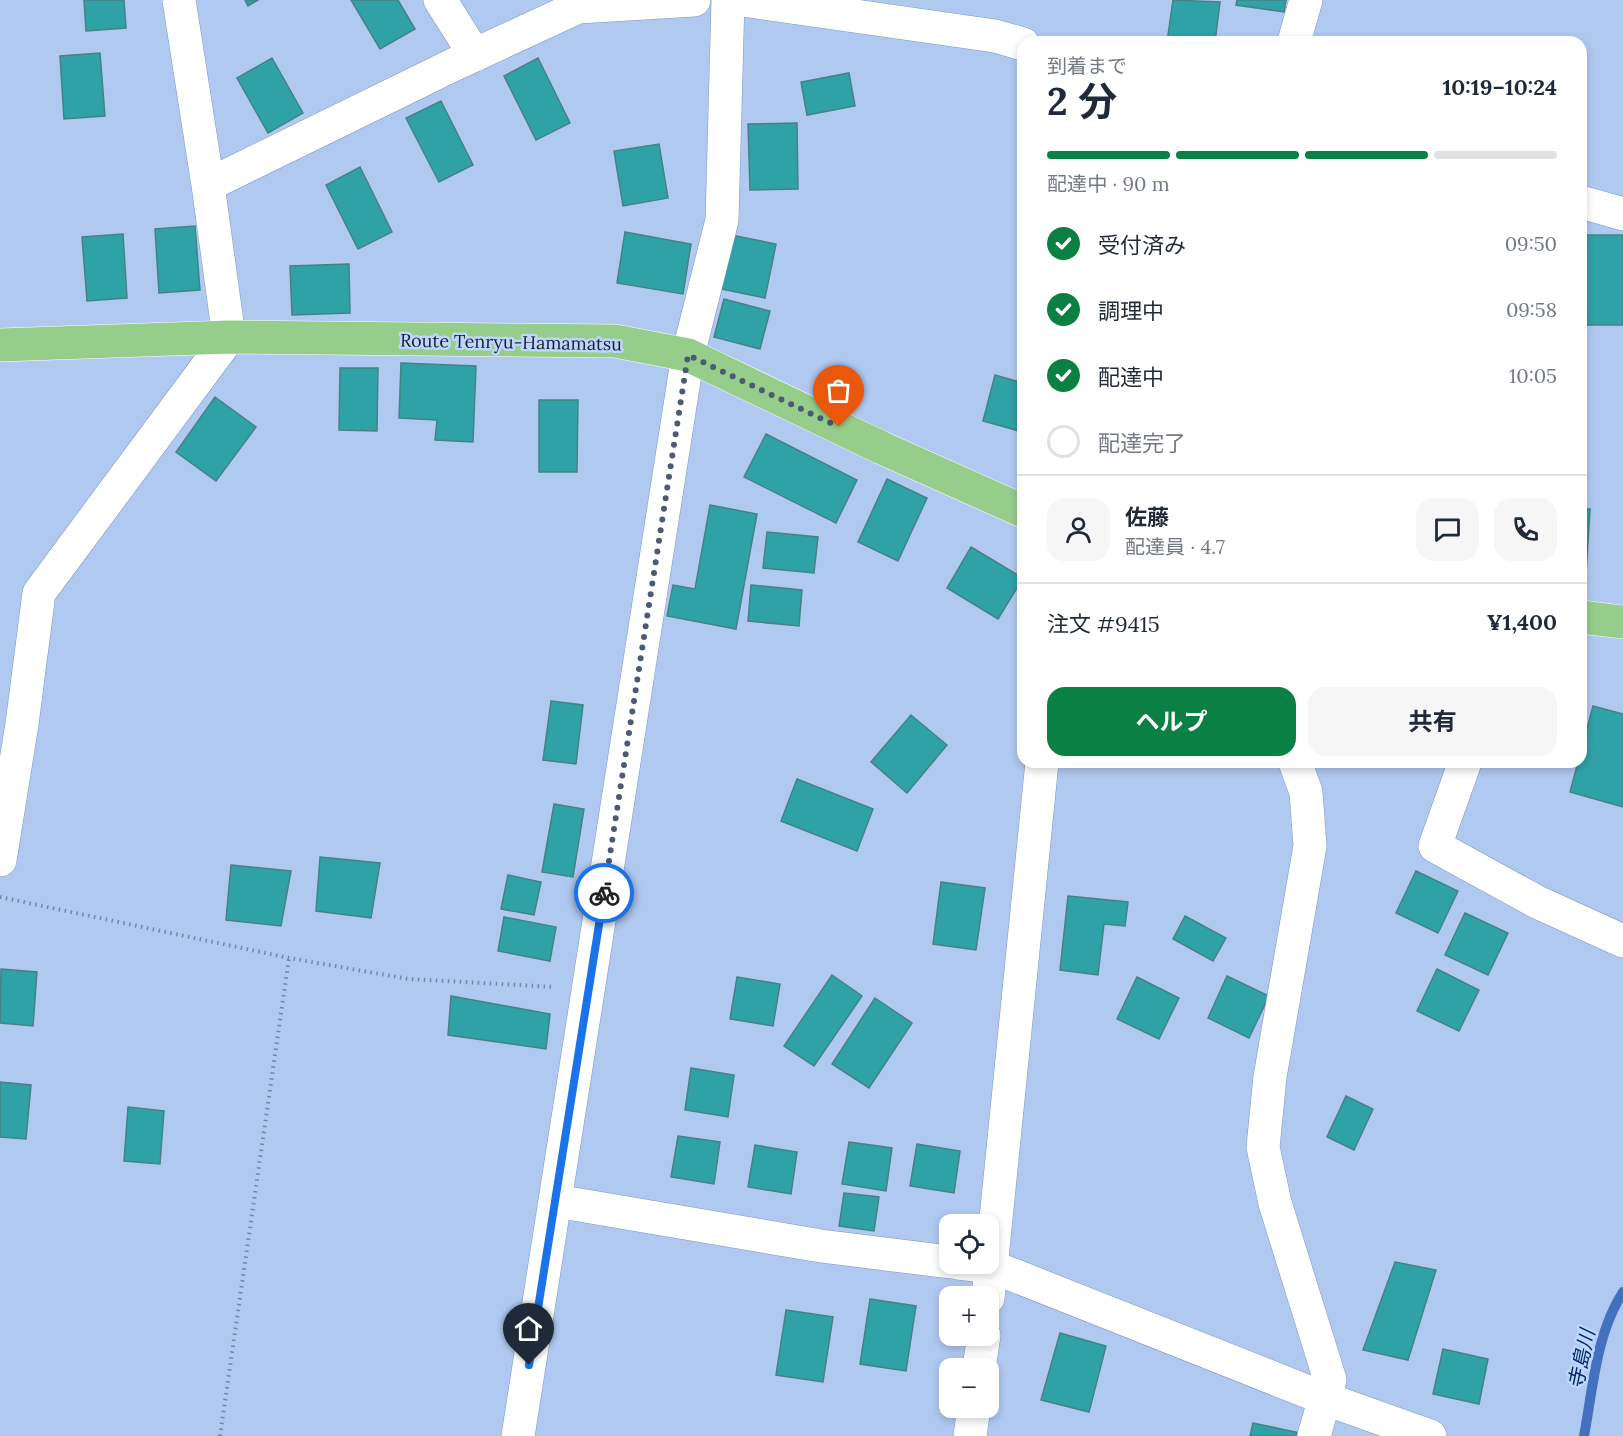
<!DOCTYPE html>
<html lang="ja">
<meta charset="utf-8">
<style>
body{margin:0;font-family:Lora,"Noto Sans JP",serif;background:#f6f6f7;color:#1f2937;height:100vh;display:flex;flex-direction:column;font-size:22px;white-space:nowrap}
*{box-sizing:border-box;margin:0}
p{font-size:20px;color:#747a83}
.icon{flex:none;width:33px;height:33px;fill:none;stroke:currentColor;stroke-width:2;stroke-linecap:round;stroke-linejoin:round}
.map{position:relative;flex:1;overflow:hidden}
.sheet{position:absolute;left:1017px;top:36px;width:570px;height:732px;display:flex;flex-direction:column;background:#fff;border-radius:18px;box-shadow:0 3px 9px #0003}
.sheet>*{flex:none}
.fabs{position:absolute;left:939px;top:1214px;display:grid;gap:12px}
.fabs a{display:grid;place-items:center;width:60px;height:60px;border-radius:12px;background:#fff;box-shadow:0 3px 9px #0003;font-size:30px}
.pin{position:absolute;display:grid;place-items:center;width:51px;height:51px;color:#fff;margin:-62px -26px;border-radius:50% 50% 50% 0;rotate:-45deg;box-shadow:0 0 6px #0007}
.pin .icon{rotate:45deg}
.courier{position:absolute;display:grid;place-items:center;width:60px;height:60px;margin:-30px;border:4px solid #1a73e8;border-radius:50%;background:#fff;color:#222;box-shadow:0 2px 8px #0007}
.overview em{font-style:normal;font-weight:700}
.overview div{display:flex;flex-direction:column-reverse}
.overview{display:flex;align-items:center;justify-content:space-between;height:102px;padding:0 30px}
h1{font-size:39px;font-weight:700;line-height:45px}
.bar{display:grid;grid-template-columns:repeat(4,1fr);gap:9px 6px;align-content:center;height:72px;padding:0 30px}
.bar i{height:8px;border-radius:4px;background:#e0e1e3}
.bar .on{background:#0b8043}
.bar p{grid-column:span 4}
.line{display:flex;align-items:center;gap:15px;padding:0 30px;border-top:2px solid #e0e1e3}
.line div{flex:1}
.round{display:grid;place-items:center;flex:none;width:63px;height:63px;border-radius:18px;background:#f6f6f7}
ol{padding:0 30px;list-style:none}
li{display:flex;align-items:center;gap:18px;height:66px}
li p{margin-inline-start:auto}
li .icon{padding:6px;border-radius:50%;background:#0b8043;color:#fff;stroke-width:4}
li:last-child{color:#747a83}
li i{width:33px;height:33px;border:3px solid #e0e1e3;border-radius:50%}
.primary-button{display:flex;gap:12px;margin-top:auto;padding:12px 30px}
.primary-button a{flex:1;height:69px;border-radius:18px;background:#0b8043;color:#fff;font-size:24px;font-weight:700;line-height:69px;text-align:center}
.primary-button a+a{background:#f6f6f7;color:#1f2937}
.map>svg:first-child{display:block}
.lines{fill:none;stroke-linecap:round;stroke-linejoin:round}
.stream{stroke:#4471bd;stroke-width:10}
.building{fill:#2fa2a8;stroke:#458285;stroke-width:1.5}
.minor-casing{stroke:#8098be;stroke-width:34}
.major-casing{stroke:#fff;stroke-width:34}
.path{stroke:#7486a5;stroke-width:4;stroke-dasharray:1.5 4.5;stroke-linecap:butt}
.minor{stroke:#fff;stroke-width:33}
.major{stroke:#96cd8b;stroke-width:33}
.done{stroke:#4c5a72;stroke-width:6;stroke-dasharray:0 10.8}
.route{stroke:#1a73e8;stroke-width:8}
.labels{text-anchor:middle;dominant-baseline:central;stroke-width:5;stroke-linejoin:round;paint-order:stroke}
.street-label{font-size:18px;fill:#161f2e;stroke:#bdd6ff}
.water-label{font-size:20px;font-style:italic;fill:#012664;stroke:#bdd6ff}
</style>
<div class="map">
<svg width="1623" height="1436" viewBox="0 0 1623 1436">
<rect width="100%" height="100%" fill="#b0c9f1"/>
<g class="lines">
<!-- stream -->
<path class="stream" d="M1584,1436C1593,1388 1596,1334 1623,1292"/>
</g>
<!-- building -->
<path class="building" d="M84,0H124L126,28L86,31Z
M245,0H258L248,6Z
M351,0H398L415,29L380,49Z
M1173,0L1220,2L1215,42H1167Z
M1237,0H1286L1284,12L1236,5Z
M100,53L105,116L64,119L60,56Z
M272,58L303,113L268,133L237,78Z
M538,58L570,123L536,140L504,76Z
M849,73L855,106L807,115L801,82Z
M441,101L473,165L439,182L406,118Z
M797,123L798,189L750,190L748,124Z
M659,144L668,198L623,206L614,151Z
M360,167L392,232L358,249L326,185Z
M195,226L200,290L159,293L155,229Z
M625,232L691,244L683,294L617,283Z
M123,234L127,298L87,301L82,237Z
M731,235L776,244L765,298L721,289Z
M1585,235H1623V325H1585Z
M349,264L350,313L292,315L290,266Z
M724,299L770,311L760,349L714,337Z
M401,363L476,366L473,442L435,440L437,420L399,418Z
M340,368H378L377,431L339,430Z
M995,375L1023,383V432L983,421Z
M215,397L256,427L216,481L176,452Z
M539,400H578L577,472H539Z
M766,434L857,480L836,523L744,477Z
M887,479L927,498L898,561L858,542Z
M710,505L757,514L736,629L667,616L673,585L695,589Z
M1581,509H1590L1586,574H1581Z
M767,532L818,537L814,573L763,568Z
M971,547L1023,578L998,619L947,588Z
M751,585L802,590L799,626L748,621Z
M551,701L583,705L576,764L543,760Z
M1593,706L1623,714V807L1570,792L1578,762H1581V751Z
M911,715L947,745L907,793L871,762Z
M797,779L873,809L857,851L781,821Z
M554,804L584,809L573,877L542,872Z
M320,857L380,863L371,918L316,911Z
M231,865L291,871L281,926L226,920Z
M1416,871L1458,891L1438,933L1396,913Z
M508,875L541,882L534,915L501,909Z
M941,882L985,888L976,950L933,944Z
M1068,896L1128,902L1125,926L1104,924L1098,975L1060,970Z
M1465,913L1508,933L1488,975L1445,955Z
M1185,916L1226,938L1213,961L1173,939Z
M504,917L556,927L550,961L498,951Z
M1,969L37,972L33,1026L0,1023Z
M1437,969L1479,990L1459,1031L1417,1011Z
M832,975L862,996L814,1066L784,1046Z
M1227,976L1269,996L1249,1038L1208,1018Z
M737,977L780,984L773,1026L730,1019Z
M1137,977L1179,998L1159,1039L1117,1019Z
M451,996L550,1014L546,1049L448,1035Z
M875,998L912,1023L869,1088L832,1064Z
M691,1068L734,1075L728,1117L685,1110Z
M0,1082L31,1085L26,1139L0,1137Z
M1346,1096L1373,1109L1354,1150L1327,1137Z
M128,1107L164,1111L160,1164L124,1161Z
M678,1136L720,1142L714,1184L671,1177Z
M849,1142L892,1148L886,1191L842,1184Z
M917,1144L960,1151L954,1193L910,1186Z
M755,1145L797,1152L791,1194L748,1187Z
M844,1193L879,1197L874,1231L839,1226Z
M1395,1262L1436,1270L1408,1360L1363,1350Z
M870,1299L916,1306L906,1371L860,1364Z
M786,1310L833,1317L823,1382L776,1375Z
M1060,1333L1106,1346L1089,1412L1041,1400Z
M1443,1349L1488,1359L1479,1404L1433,1394Z
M1253,1423L1300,1433L1299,1436H1250Z"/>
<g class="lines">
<defs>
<path id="minor" d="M440,0L475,55
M743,0L995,36L1023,44
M1294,42L1306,0
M208,185L457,63L578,7L694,0
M1581,202L1623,214
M1295,762L1306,792L1310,846L1270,1077L1263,1147L1275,1203L1330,1380L1314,1436
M1465,762L1435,846L1537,902L1623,941
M0,860L22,724L39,593L229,337L208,185L179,0
M556,1201L821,1246L950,1262
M958,1263L993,1267L1326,1399L1430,1436
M988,1298L1042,762
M979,1368L984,1335
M518,1436L688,355L722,220L728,0
M970,1436L974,1407"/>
<path id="major" d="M0,345L229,337L615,341L688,355L882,448L1023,511
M1581,617L1623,622"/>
</defs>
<!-- minor casing -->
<use href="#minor" class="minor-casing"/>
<!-- major casing -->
<use href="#major" class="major-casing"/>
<!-- path -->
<path class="path" d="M0,897L289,958L409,979L555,987
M220,1436L289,958"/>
<!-- minor -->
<use href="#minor" class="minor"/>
<!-- major -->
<use href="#major" class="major"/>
</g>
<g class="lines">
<!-- done -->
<path class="done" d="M604,893L688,355L839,427"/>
<!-- route -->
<path class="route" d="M529,1365L604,893"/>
</g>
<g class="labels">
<!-- street labels -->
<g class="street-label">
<text transform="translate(511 342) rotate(1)">Route Tenryu-Hamamatsu</text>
</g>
<!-- water labels -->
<g class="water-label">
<text transform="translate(1581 1359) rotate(-78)">寺島川</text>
</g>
</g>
</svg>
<div class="fabs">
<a><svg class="icon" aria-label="locate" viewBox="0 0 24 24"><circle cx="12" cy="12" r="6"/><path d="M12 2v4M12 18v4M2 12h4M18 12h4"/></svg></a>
<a>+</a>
<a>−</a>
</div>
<div class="pin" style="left:839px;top:427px;background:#ea580c"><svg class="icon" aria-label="bag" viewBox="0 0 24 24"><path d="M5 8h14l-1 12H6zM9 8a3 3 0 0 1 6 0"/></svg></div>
<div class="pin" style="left:529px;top:1365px;background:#1f2937"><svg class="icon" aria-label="home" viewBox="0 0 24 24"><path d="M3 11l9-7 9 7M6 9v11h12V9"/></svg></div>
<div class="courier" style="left:604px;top:893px"><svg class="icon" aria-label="bike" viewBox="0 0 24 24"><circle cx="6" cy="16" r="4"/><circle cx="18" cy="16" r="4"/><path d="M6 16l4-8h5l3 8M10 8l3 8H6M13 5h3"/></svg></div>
<section class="sheet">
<div class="overview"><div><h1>2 分</h1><p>到着まで</p></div><em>10:19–10:24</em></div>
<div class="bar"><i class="on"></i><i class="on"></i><i class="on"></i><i></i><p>配達中 · 90 m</p></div>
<ol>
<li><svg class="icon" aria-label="check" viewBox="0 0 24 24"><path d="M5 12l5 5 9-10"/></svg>受付済み<p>09:50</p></li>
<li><svg class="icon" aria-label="check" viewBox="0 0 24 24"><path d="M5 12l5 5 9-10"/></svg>調理中<p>09:58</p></li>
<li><svg class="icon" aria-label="check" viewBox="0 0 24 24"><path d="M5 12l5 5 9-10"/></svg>配達中<p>10:05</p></li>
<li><i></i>配達完了</li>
</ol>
<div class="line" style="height:108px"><a class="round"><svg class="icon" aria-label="person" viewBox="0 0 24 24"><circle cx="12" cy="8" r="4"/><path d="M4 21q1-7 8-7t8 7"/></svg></a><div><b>佐藤</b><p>配達員 · 4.7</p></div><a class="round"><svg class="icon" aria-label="chat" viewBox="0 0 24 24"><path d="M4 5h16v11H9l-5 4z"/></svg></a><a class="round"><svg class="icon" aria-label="phone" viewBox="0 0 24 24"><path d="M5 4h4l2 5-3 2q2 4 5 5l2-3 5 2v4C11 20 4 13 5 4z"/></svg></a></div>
<div class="line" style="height:78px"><div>注文 #9415</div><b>¥1,400</b></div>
<div class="primary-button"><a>ヘルプ</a><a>共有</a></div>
</section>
</div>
